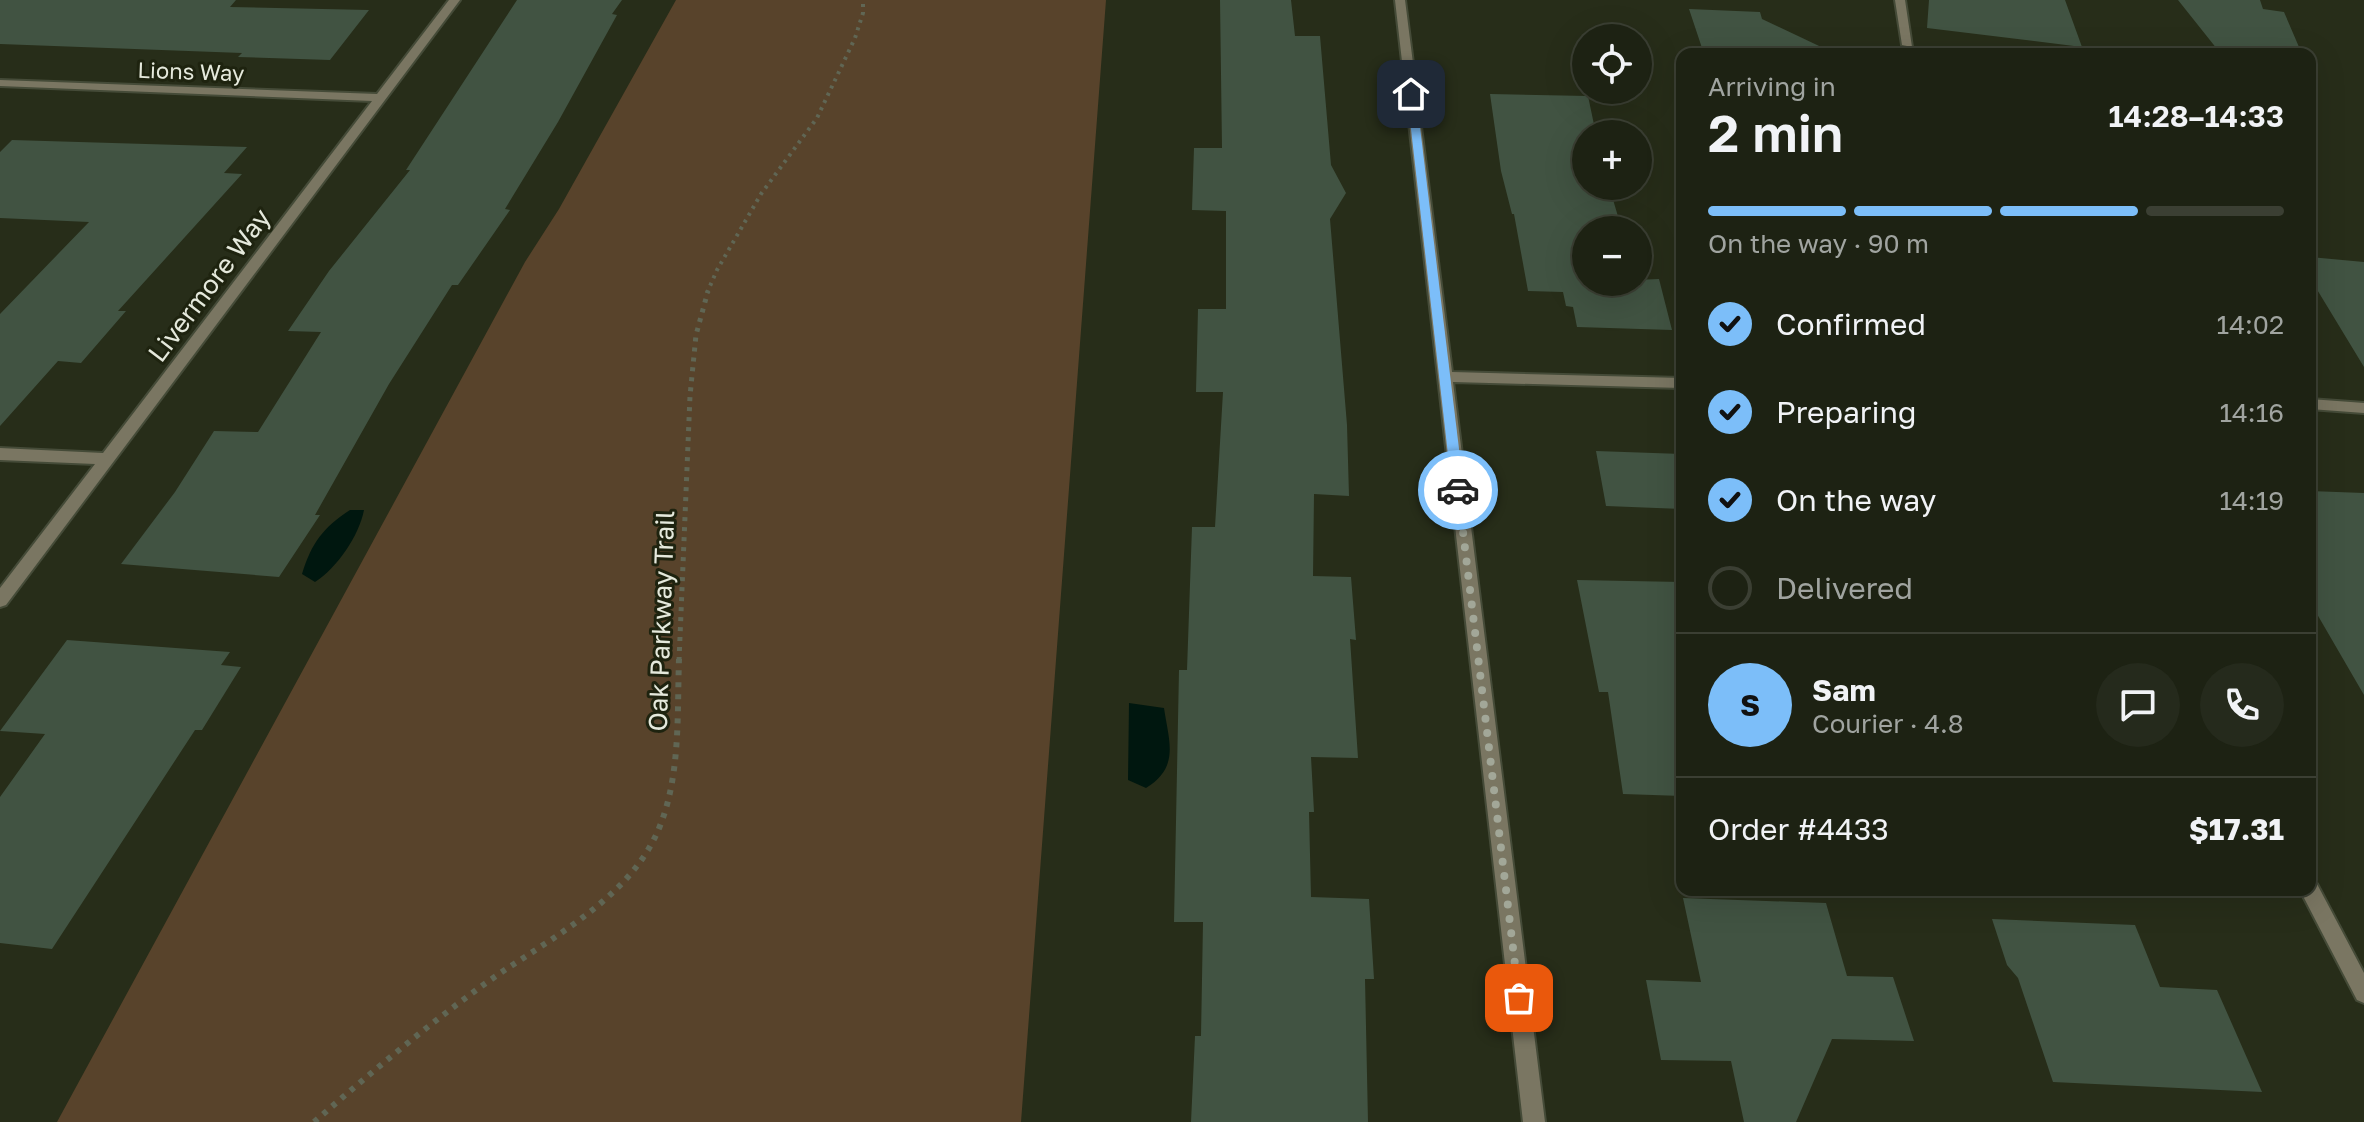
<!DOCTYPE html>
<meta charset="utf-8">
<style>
body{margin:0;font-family:"Golos Text",sans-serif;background:#252a1c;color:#f1f3f6;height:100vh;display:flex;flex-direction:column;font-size:30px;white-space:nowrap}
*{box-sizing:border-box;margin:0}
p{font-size:26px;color:#a0a4a0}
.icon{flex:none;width:44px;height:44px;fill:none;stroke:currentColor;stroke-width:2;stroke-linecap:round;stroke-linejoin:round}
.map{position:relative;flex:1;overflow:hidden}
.panel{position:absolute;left:1676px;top:48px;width:640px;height:848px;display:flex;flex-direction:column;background:#1d2213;border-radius:16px;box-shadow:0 8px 32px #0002,0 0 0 2px #3b3f33}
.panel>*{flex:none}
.fabs{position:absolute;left:1572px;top:24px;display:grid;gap:16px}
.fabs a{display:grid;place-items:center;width:80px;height:80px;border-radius:50%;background:#1d2213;box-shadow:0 8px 32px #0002,0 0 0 2px #3b3f33;font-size:40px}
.pin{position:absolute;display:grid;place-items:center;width:68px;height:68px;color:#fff;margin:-34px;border-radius:16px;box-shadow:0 4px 12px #0006}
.courier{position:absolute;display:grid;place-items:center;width:80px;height:80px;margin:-40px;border:6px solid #7cbef9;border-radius:50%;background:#fff;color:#222;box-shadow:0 2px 10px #0007}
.overview em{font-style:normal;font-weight:600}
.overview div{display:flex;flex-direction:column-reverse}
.overview{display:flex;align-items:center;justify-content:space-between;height:136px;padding:0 32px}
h1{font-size:52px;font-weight:600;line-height:60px}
.bar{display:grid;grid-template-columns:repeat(4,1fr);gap:12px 8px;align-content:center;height:96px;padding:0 32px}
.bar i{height:10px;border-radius:6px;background:#3b3f33}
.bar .selected{background:#7cbef9}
.bar p{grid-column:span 4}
.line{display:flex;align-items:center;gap:20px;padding:0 32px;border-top:2px solid #3b3f33}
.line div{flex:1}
.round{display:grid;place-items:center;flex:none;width:84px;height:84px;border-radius:42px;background:#252a1c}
ol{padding:0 32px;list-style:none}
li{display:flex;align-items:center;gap:24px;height:88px}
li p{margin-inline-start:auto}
li .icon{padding:8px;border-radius:50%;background:#7cbef9;color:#111;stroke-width:4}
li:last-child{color:#a0a4a0}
li i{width:44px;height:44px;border:4px solid #3b3f33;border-radius:50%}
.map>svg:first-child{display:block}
.green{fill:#58432b}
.water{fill:#00170f}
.building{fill:#415342}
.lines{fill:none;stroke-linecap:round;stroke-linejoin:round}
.street-casing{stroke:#454b38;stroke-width:4}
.path-far2{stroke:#606654;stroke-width:4;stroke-dasharray:3 5;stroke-linecap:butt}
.path-far1{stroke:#606654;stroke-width:5;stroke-dasharray:4 6;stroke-linecap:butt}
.path{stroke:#606654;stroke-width:6;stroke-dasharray:5 7;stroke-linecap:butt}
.street{fill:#7a7662;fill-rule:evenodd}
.route{fill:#7cbef9}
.done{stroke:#a2a798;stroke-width:8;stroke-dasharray:0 14.4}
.labels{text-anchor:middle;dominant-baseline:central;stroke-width:6;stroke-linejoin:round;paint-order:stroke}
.far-street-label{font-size:22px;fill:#e5e9dc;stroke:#1e230f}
.street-label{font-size:26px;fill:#e5e9dc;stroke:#1e230f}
</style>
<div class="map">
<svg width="2364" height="1122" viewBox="0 0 2364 1122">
<rect width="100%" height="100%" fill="#272d19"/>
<!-- green -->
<path class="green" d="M676,0H1106L1021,1122H57L525,262L559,209Z"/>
<!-- water -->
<path class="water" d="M350,510H364C359,536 337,568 315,582L302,574C312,542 323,528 350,510Z
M1129,703L1164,708C1169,742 1180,767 1146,788L1128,780Z"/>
<!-- building -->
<path class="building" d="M0,0H236L230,7L369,10L330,60L238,57L242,53L0,44Z
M517,0H622L612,14L617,15L558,122L505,209L510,210L458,285H452L389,384L315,515H320L279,577L121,564L175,492L214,431L258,432L321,332L288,331L329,271L410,170H406Z
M1220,0H1291L1295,36H1320L1331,165L1346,193L1330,219L1347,425L1349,496L1314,494L1313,576L1351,577L1356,640L1350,639L1358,758L1311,757L1314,812H1309L1311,897L1369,899L1374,979H1365L1368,1122H1191L1195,1036H1201L1203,922H1174L1179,670H1187L1192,527H1215L1223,392H1196L1198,309H1226V211L1192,210L1194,148H1222Z
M1929,0H2065L2082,47L1927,28Z
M2178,0H2260L2263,9L2284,12L2302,54H2221Z
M1689,9L1760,12L1762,19L1836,54H1704Z
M1490,94L1588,96L1596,134H1586V186H1609L1622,230H1586V282L1659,279L1672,330L1577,327L1573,307L1566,306L1563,292L1528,291L1514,214H1512L1501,171Z
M12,140L247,147L224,173L242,174L118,311H126L81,363L58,361L0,426V314L89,222L0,218V152Z
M2310,257L2364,262V367L2310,278Z
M1596,451L1682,454V509L1606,506Z
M2310,491L2364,493V695L2310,602Z
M1577,580L1682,582V796L1623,794L1608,692H1599Z
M67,640L230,652L221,665L241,667L202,730H195L52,949L0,943V797L45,734L0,731Z
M1683,898L1826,903L1847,976L1893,977L1914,1041L1832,1039L1796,1122H1744L1731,1061L1661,1060L1646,980L1701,982Z
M1992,919L2135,925L2160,987L2217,990L2262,1092L2053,1082L2018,978L2007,965Z"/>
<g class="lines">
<defs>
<path id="street" d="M449,0H460L6,605L0,607V588L95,464L0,460V448L103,453L372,101L0,86V80L377,94Z
M1395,0H1405L1452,372L1682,378V388L1453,382L1545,1122H1523Z
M1895,0H1905L1912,47L1902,45Z
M2310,399L2364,403V413L2310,409Z
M2310,881L2317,884L2364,973V1003L2357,1000L2303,896L2300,890H2310Z"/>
</defs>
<!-- street casing -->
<use href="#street" class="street-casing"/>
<!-- path-far2 -->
<path class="path-far2" d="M707,293L717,270L761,194L817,118L855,38L863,13V0"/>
<!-- path-far1 -->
<path class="path-far1" d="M679,661L690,396L696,335L708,291"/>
<!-- path -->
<path class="path" d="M314,1122C366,1077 419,1032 475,991C536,945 624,906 657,833C681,779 677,717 679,659"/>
<!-- street -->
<use href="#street" class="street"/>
</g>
<!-- route -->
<path class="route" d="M1411,91L1416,94L1464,490L1458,494L1452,490L1407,94Z"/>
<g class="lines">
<!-- done -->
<path class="done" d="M1458,490L1519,998"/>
</g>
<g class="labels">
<!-- far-street labels -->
<g class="far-street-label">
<text transform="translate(191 71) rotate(2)">Lions Way</text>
</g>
<!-- street labels -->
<g class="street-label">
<text transform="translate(209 285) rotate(-53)">Livermore Way</text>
<text transform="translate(661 621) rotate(-88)">Oak Parkway Trail</text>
</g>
</g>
</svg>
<div class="fabs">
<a><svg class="icon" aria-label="locate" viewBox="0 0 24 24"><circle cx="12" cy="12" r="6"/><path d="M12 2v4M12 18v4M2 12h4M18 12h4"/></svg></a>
<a>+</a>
<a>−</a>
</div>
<div class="pin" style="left:1519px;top:998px;background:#ea580c"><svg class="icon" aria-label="bag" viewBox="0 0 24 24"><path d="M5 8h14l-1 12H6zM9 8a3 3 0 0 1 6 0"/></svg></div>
<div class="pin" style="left:1411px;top:94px;background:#1f2937"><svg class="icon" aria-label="home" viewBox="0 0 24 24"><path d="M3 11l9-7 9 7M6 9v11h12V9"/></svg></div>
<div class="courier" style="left:1458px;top:490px"><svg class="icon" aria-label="car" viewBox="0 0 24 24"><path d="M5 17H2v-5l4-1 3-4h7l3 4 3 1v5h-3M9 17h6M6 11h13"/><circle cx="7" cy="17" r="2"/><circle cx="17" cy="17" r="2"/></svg></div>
<section class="panel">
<div class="overview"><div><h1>2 min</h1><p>Arriving in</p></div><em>14:28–14:33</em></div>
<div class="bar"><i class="selected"></i><i class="selected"></i><i class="selected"></i><i></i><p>On the way · 90 m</p></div>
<ol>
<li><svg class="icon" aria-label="check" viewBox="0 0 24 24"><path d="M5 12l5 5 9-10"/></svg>Confirmed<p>14:02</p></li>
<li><svg class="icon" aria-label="check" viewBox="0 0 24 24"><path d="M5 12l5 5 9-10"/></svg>Preparing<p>14:16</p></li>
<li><svg class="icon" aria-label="check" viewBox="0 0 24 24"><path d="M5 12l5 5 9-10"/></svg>On the way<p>14:19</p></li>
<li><i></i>Delivered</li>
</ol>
<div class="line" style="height:144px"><b class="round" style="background:#7cbef9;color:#111">S</b><div><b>Sam</b><p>Courier · 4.8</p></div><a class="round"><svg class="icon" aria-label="chat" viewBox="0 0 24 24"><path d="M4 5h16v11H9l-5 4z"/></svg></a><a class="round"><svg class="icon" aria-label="phone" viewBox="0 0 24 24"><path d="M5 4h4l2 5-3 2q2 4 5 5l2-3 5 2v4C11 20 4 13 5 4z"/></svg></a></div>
<div class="line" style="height:104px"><div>Order #4433</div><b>$17.31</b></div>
</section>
</div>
